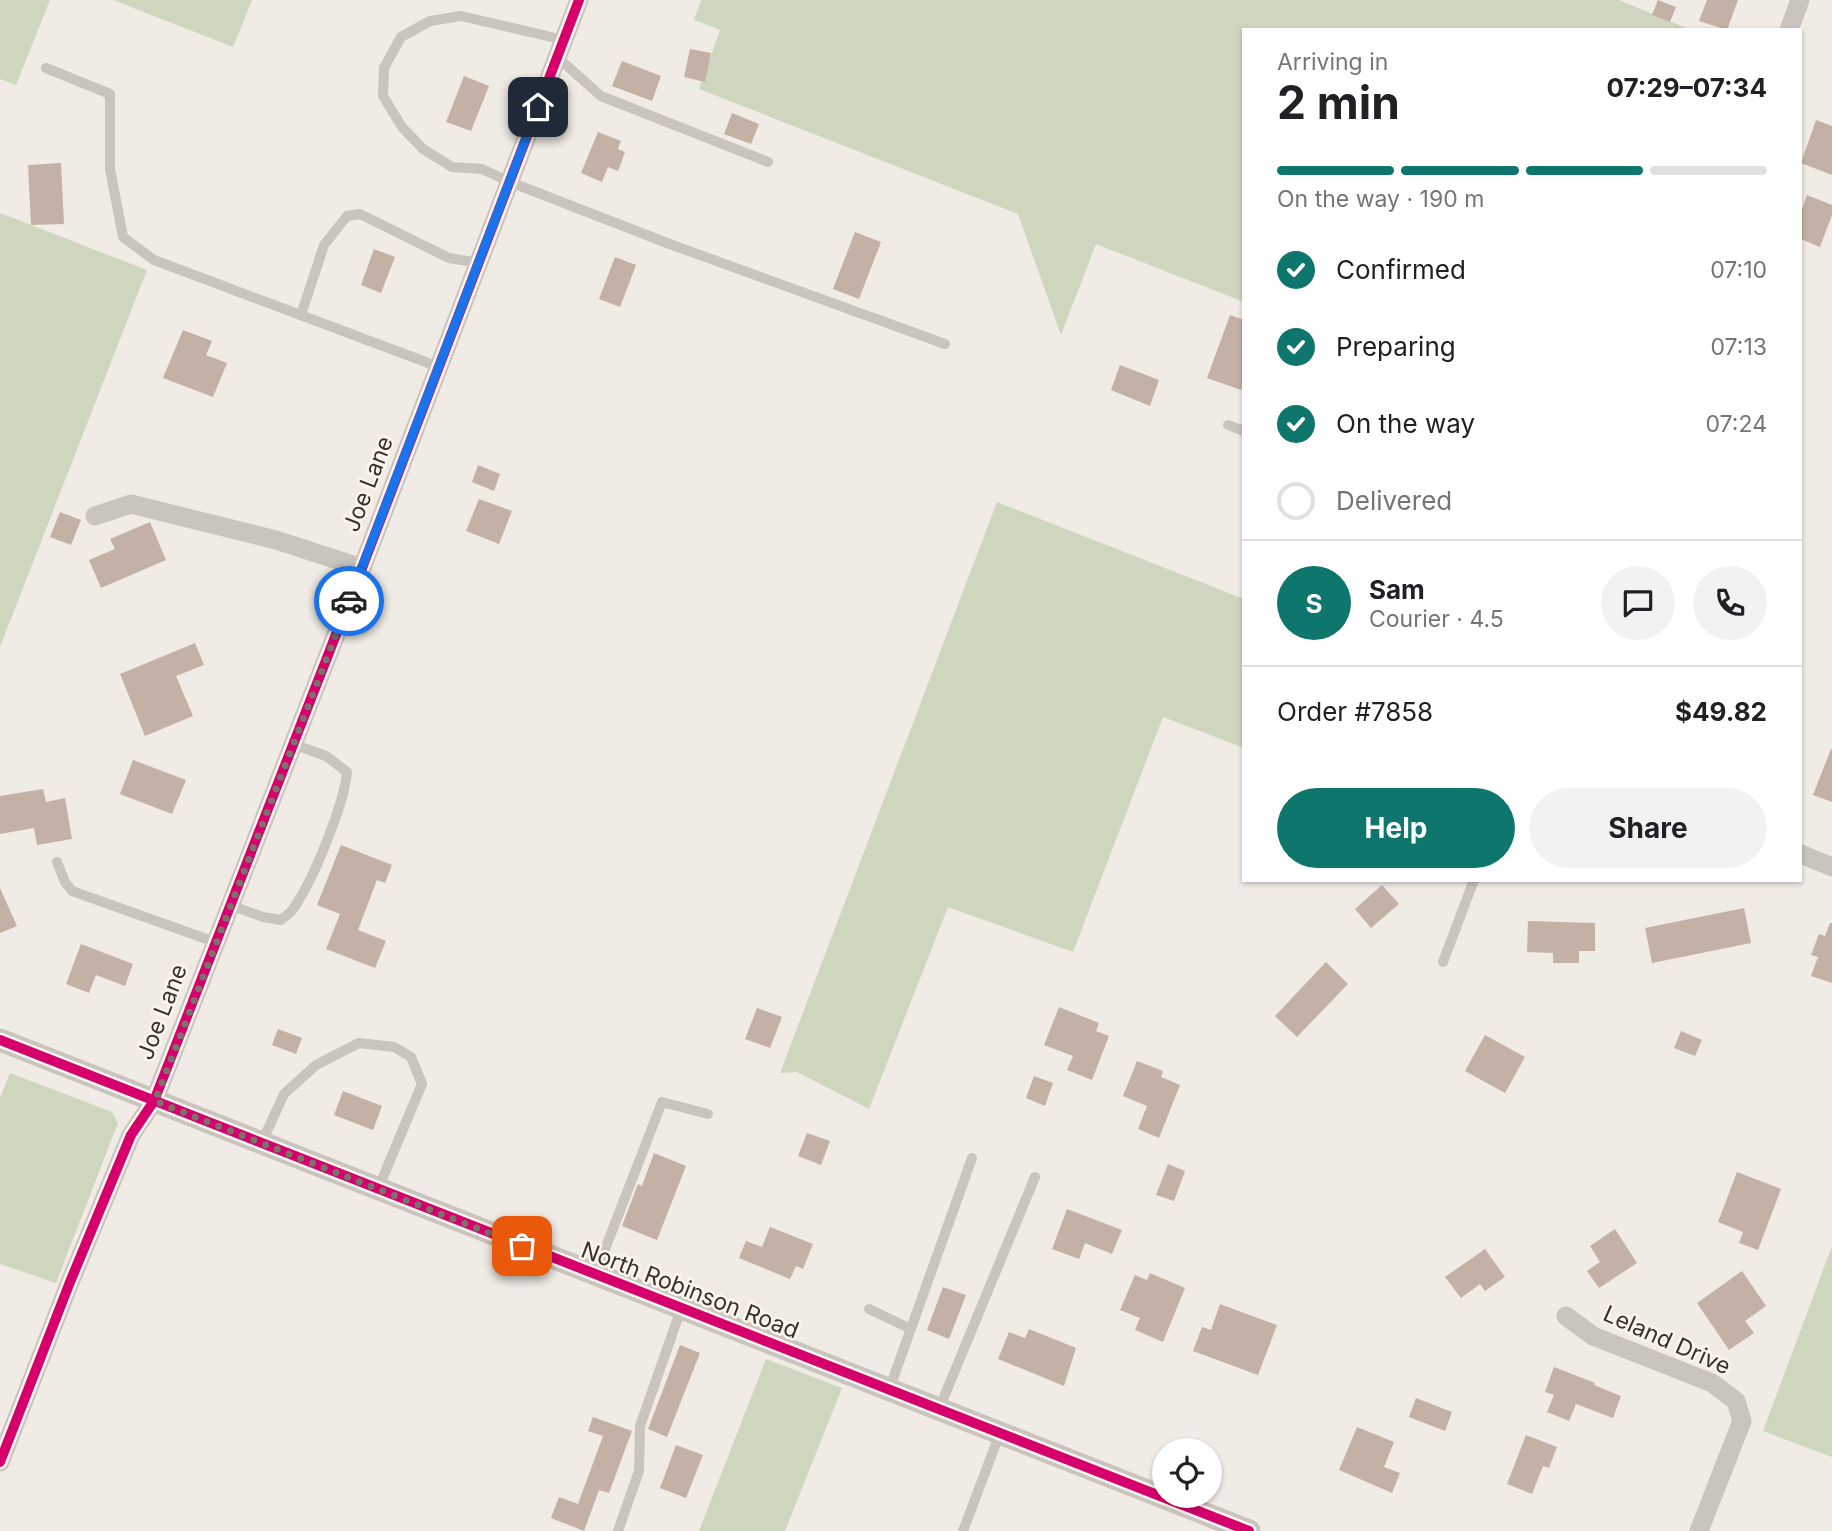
<!DOCTYPE html>
<meta charset="utf-8">
<style>
body{margin:0;font-family:Inter,sans-serif;background:#f2f2f2;color:#202124;height:100vh;display:flex;flex-direction:column;font-size:26px;white-space:nowrap}
*{box-sizing:border-box;margin:0}
p{font-size:23px;color:#757577}
.icon{flex:none;width:38px;height:38px;fill:none;stroke:currentColor;stroke-width:2;stroke-linecap:round;stroke-linejoin:round}
.map{position:relative;flex:1;overflow:hidden}
.details{position:absolute;left:1242px;top:28px;width:560px;height:854px;display:flex;flex-direction:column;background:#fff;border-radius:0px;box-shadow:0 2px 5px #0004}
.details>*{flex:none}
.fabs{position:absolute;left:1152px;top:1438px;display:grid;gap:14px}
.fabs a{display:grid;place-items:center;width:70px;height:70px;border-radius:50%;background:#fff;box-shadow:0 2px 5px #0004;font-size:35px}
.pin{position:absolute;display:grid;place-items:center;width:60px;height:60px;color:#fff;margin:-30px;border-radius:14px;box-shadow:0 4px 10px #0006}
.courier{position:absolute;display:grid;place-items:center;width:70px;height:70px;margin:-35px;border:5px solid #1a73e8;border-radius:50%;background:#fff;color:#222;box-shadow:0 2px 9px #0007}
.headline em{font-style:normal;font-weight:700}
.headline div{display:flex;flex-direction:column-reverse}
.headline{display:flex;align-items:center;justify-content:space-between;height:119px;padding:0 35px}
h1{font-size:46px;font-weight:700;line-height:52px}
.bar{display:grid;grid-template-columns:repeat(4,1fr);gap:10px 7px;align-content:center;height:84px;padding:0 35px}
.bar i{height:9px;border-radius:5px;background:#e0e0e0}
.bar .selected{background:#0f766e}
.bar p{grid-column:span 4}
.line{display:flex;align-items:center;gap:18px;padding:0 35px;border-top:2px solid #e0e0e0}
.line div{flex:1}
.round{display:grid;place-items:center;flex:none;width:74px;height:74px;border-radius:37px;background:#f2f2f2}
ol{padding:0 35px;list-style:none}
li{display:flex;align-items:center;gap:21px;height:77px}
li p{margin-inline-start:auto}
li .icon{padding:7px;border-radius:50%;background:#0f766e;color:#fff;stroke-width:4}
li:last-child{color:#757577}
li i{width:38px;height:38px;border:4px solid #e0e0e0;border-radius:50%}
.primary-button{display:flex;gap:14px;margin-top:auto;padding:14px 35px}
.primary-button a{flex:1;height:80px;border-radius:42px;background:#0f766e;color:#fff;font-size:28px;font-weight:700;line-height:80px;text-align:center}
.primary-button a+a{background:#f2f2f2;color:#202124}
.map>svg:first-child{display:block}
.green{fill:#cfd6be}
.building{fill:#c4b1a5}
.lines{fill:none;stroke-linecap:round;stroke-linejoin:round}
.service{stroke:#c9c4bd;stroke-width:10}
.minor{stroke:#c9c4bd;stroke-width:19}
.tertiary{stroke:#c9c4bd;stroke-width:23}
.cycleway-casing{stroke:#fbf6ed;stroke-width:15}
.cycleway{stroke:#d6006c;stroke-width:10}
.done{stroke:#7a726b;stroke-width:7;stroke-dasharray:0 12.6}
.route{stroke:#1a73e8;stroke-width:9}
.labels{text-anchor:middle;dominant-baseline:central;stroke-width:5;stroke-linejoin:round;paint-order:stroke}
.street-label{font-size:23px;fill:#3b312a;stroke:#fbf6ed}
</style>
<div class="map">
<svg width="1832" height="1531" viewBox="0 0 1832 1531">
<rect width="100%" height="100%" fill="#f0ebe4"/>
<!-- green -->
<path class="green" d="M0,0H50L16,85L0,79Z
M113,0H252L233,47Z
M701,0H1619L1691,30H1244V302L1096,244L1061,335L1018,214L699,89L720,30L694,20Z
M0,213L147,270L0,647Z
M997,502L1244,599V748L1163,717L1073,952L948,907L869,1109L797,1072L780,1073Z
M10,1073L112,1112L118,1123L56,1283L0,1264V1098Z
M1832,1246V1457L1763,1431Z
M766,1359L842,1388L785,1531H699Z"/>
<!-- building -->
<path class="building" d="M1658,0L1676,7L1670,22L1652,15Z
M1707,0H1738L1727,30L1699,21Z
M690,49L711,53L705,82L684,77Z
M622,61L661,76L652,101L612,86Z
M464,76L489,86L471,131L446,122Z
M732,113L759,124L751,144L724,134Z
M1816,120L1832,126V175L1801,163Z
M598,132L621,141L618,149L625,152L618,171L608,167L602,182L581,173Z
M61,163L64,224L31,225L28,165Z
M1807,195L1832,205V215L1820,247L1801,239V212Z
M855,232L881,242L859,299L833,289Z
M374,249L395,257L381,293L361,285Z
M615,257L636,265L620,307L599,299Z
M1230,315L1244,320V382L1241,390L1207,378Z
M183,330L212,341L206,355L227,363L213,397L163,378Z
M1120,365L1159,380L1150,406L1111,390Z
M478,465L500,474L494,491L472,482Z
M479,499L512,511L499,544L466,531Z
M60,512L81,520L71,545L50,537Z
M150,522L166,560L101,588L89,560L115,549L110,539Z
M195,643L204,665L176,676L193,716L145,736L120,674Z
M1831,749H1832V802L1813,795Z
M133,760L186,780L172,814L120,794Z
M43,789L46,802L65,798L72,839L37,845L34,828L0,834V796Z
M341,845L392,865L385,883L377,880L358,930L386,941L375,968L326,949L340,914L317,905Z
M1382,885L1399,904L1371,928L1355,909Z
M0,888L17,926L0,933Z
M1744,908L1751,943L1652,963L1645,928Z
M1528,921L1595,923V951H1579V963H1553V953L1527,952Z
M1830,923H1832V983L1811,976L1818,957L1811,955L1819,934L1825,936Z
M81,944L133,964L125,986L96,975L89,993L66,984Z
M1326,962L1348,984L1297,1037L1275,1016Z
M1059,1007L1099,1023L1096,1031L1109,1036L1092,1080L1067,1070L1073,1056L1044,1045Z
M757,1008L782,1017L770,1048L745,1039Z
M278,1029L302,1038L296,1054L272,1045Z
M1681,1031L1702,1040L1695,1056L1674,1048Z
M1485,1035L1525,1057L1505,1093L1465,1071Z
M1137,1061L1163,1071L1161,1077L1180,1085L1159,1138L1138,1129L1147,1106L1123,1096Z
M1034,1076L1053,1083L1045,1106L1026,1098Z
M343,1091L382,1106L373,1130L334,1115Z
M807,1133L830,1141L821,1165L798,1156Z
M654,1153L686,1166L657,1240L622,1226L638,1184L642,1186Z
M1168,1164L1185,1171L1174,1201L1156,1195Z
M1737,1172L1781,1189L1758,1250L1739,1243L1743,1232L1718,1222Z
M1067,1209L1122,1230L1112,1254L1085,1243L1079,1259L1052,1249Z
M770,1227L813,1244L803,1269L796,1266L790,1279L739,1258L746,1241L762,1247Z
M1615,1229L1637,1263L1599,1288L1587,1271L1600,1262L1590,1246Z
M1485,1249L1505,1277L1485,1291L1480,1284L1461,1298L1445,1277Z
M1742,1271L1766,1306L1745,1321L1754,1333L1729,1350L1697,1303Z
M1150,1273L1185,1288L1163,1342L1135,1330L1140,1318L1120,1310L1135,1275L1147,1280Z
M943,1287L966,1295L949,1339L927,1330Z
M1220,1304L1277,1325L1258,1375L1193,1351L1202,1327L1211,1330Z
M1029,1329L1076,1348L1064,1386L998,1359L1009,1332L1025,1338Z
M680,1345L700,1353L667,1437L648,1429Z
M1554,1367L1595,1383L1594,1385L1621,1396L1613,1418L1576,1404L1569,1421L1547,1412L1554,1395L1545,1392Z
M1416,1398L1452,1412L1445,1431L1409,1417Z
M593,1417L632,1431L609,1493L599,1490L584,1531L551,1518L559,1497L578,1504L603,1436L588,1431Z
M1357,1427L1394,1442L1384,1467L1400,1473L1392,1493L1339,1470Z
M1526,1435L1557,1447L1549,1468L1543,1466L1532,1494L1507,1484Z
M676,1445L703,1455L686,1498L660,1488Z"/>
<g class="lines">
<!-- service -->
<path class="service" d="M564,40L461,16L430,21L401,37L384,68L383,96L402,127L423,149L452,167L482,169L510,182L667,243L945,344
M557,57L601,96L768,162
M46,68L110,94V169L123,237L154,260L439,367
M301,315L324,245L347,216L360,214L449,258L479,263
M1228,425L1244,431
M57,862L65,882L72,891L215,942
M230,905L263,917L281,920C285,916 290,914 293,909C313,881 344,805 347,772L326,756L293,744
M1443,962L1474,880
M262,1142L284,1094L316,1065L359,1043L394,1047L411,1057L422,1084L378,1189
M595,1275L662,1102L708,1114
M869,1309L911,1329
M889,1390L972,1158
M939,1409L1035,1177
M618,1531L639,1471L640,1426L681,1309
M963,1531L1000,1433"/>
<!-- minor -->
<path class="minor" d="M1789,30L1800,0
M95,516L131,504L276,540L362,568
M1801,854L1832,867
M1566,1316L1593,1336L1712,1383L1736,1401L1742,1421L1699,1531
M0,1462L70,1282L131,1135L154,1101L362,568L579,0"/>
<!-- tertiary -->
<path class="tertiary" d="M0,1040L1249,1531"/>
<defs>
<path id="cycleway" d="M0,1040L1249,1531
M0,1462L70,1282L131,1135L154,1101L362,568L579,0"/>
</defs>
<!-- cycleway casing -->
<use href="#cycleway" class="cycleway-casing"/>
<!-- cycleway -->
<use href="#cycleway" class="cycleway"/>
</g>
<g class="lines">
<!-- done -->
<path class="done" d="M349,601L155,1101L522,1246"/>
<!-- route -->
<path class="route" d="M349,601L538,107"/>
</g>
<g class="labels">
<!-- street labels -->
<g class="street-label">
<text transform="translate(368 484) rotate(-69)">Joe Lane</text>
<text transform="translate(162 1012) rotate(-69)">Joe Lane</text>
<text transform="translate(690 1290) rotate(21)">North Robinson Road</text>
<text transform="translate(1667 1340) rotate(24)">Leland Drive</text>
</g>
</g>
</svg>
<div class="fabs">
<a><svg class="icon" aria-label="locate" viewBox="0 0 24 24"><circle cx="12" cy="12" r="6"/><path d="M12 2v4M12 18v4M2 12h4M18 12h4"/></svg></a>
</div>
<div class="pin" style="left:522px;top:1246px;background:#ea580c"><svg class="icon" aria-label="bag" viewBox="0 0 24 24"><path d="M5 8h14l-1 12H6zM9 8a3 3 0 0 1 6 0"/></svg></div>
<div class="pin" style="left:538px;top:107px;background:#1f2937"><svg class="icon" aria-label="home" viewBox="0 0 24 24"><path d="M3 11l9-7 9 7M6 9v11h12V9"/></svg></div>
<div class="courier" style="left:349px;top:601px"><svg class="icon" aria-label="car" viewBox="0 0 24 24"><path d="M5 17H2v-5l4-1 3-4h7l3 4 3 1v5h-3M9 17h6M6 11h13"/><circle cx="7" cy="17" r="2"/><circle cx="17" cy="17" r="2"/></svg></div>
<section class="details">
<div class="headline"><div><h1>2 min</h1><p>Arriving in</p></div><em>07:29–07:34</em></div>
<div class="bar"><i class="selected"></i><i class="selected"></i><i class="selected"></i><i></i><p>On the way · 190 m</p></div>
<ol>
<li><svg class="icon" aria-label="check" viewBox="0 0 24 24"><path d="M5 12l5 5 9-10"/></svg>Confirmed<p>07:10</p></li>
<li><svg class="icon" aria-label="check" viewBox="0 0 24 24"><path d="M5 12l5 5 9-10"/></svg>Preparing<p>07:13</p></li>
<li><svg class="icon" aria-label="check" viewBox="0 0 24 24"><path d="M5 12l5 5 9-10"/></svg>On the way<p>07:24</p></li>
<li><i></i>Delivered</li>
</ol>
<div class="line" style="height:126px"><b class="round" style="background:#0f766e;color:#fff">S</b><div><b>Sam</b><p>Courier · 4.5</p></div><a class="round"><svg class="icon" aria-label="chat" viewBox="0 0 24 24"><path d="M4 5h16v11H9l-5 4z"/></svg></a><a class="round"><svg class="icon" aria-label="phone" viewBox="0 0 24 24"><path d="M5 4h4l2 5-3 2q2 4 5 5l2-3 5 2v4C11 20 4 13 5 4z"/></svg></a></div>
<div class="line" style="height:91px"><div>Order #7858</div><b>$49.82</b></div>
<div class="primary-button"><a>Help</a><a>Share</a></div>
</section>
</div>
